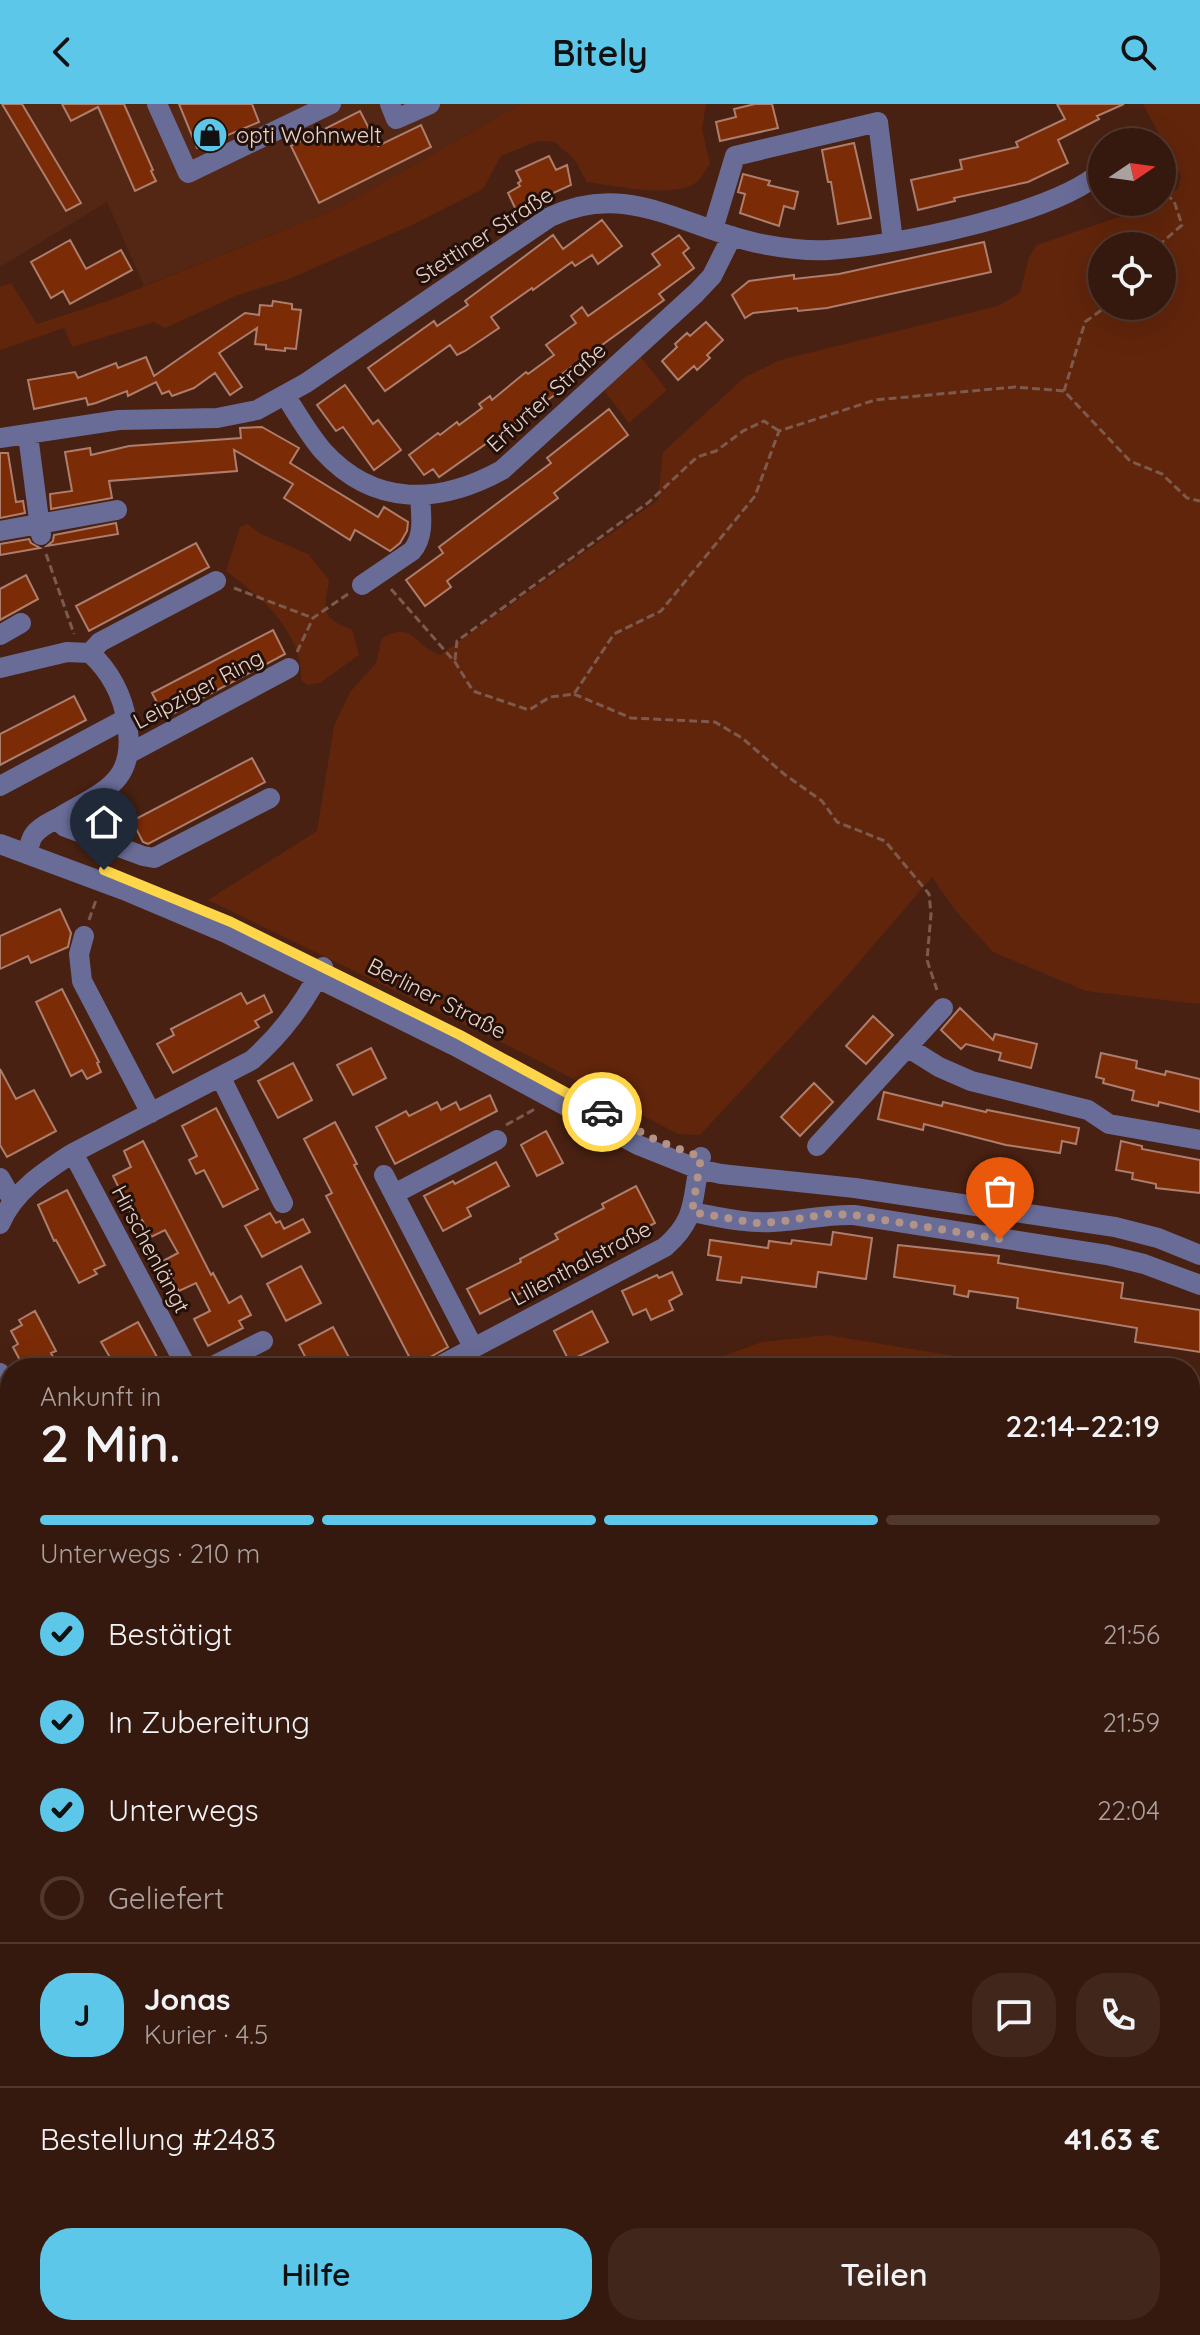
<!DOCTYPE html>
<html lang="de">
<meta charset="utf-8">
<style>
body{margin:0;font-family:Quicksand,sans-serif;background:#41261c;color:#f1f3f6;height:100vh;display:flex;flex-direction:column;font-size:30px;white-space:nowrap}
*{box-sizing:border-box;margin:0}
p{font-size:26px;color:#aaa09e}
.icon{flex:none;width:44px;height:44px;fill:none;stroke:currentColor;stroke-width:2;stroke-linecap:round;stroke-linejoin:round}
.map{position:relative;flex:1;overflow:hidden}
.details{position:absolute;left:0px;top:1254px;width:1200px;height:978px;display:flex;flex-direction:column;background:#36190e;border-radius:32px 32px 0 0;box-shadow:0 8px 32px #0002,0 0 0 2px #50382e}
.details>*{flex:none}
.needle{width:52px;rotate:77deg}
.controls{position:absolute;left:1088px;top:24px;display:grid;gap:16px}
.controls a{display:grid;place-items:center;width:88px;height:88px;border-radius:50%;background:#36190e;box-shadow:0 8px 32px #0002,0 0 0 2px #50382e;font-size:40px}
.pin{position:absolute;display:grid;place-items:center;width:68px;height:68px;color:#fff;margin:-82px -34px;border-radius:50% 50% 50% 0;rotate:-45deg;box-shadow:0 0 8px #0007}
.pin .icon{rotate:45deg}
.courier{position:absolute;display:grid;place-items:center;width:80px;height:80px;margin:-40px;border:6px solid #ffd54a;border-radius:50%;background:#fff;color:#222;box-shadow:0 2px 10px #0007}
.summary em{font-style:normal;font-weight:600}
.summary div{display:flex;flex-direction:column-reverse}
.summary{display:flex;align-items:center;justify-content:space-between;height:136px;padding:0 40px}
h1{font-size:52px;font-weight:600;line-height:60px}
.bar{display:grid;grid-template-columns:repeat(4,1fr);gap:12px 8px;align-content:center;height:96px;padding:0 40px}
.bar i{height:10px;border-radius:6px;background:#50382e}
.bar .current{background:#5cc7e8}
.bar p{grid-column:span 4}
.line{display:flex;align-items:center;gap:20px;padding:0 40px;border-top:2px solid #50382e}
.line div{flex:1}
.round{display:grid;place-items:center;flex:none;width:84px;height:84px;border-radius:32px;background:#41261c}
ol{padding:0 40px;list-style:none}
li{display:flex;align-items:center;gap:24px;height:88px}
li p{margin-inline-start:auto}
li .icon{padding:8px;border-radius:50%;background:#5cc7e8;color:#111;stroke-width:4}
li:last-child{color:#aaa09e}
li i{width:44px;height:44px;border:4px solid #50382e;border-radius:50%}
.primary-button{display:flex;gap:16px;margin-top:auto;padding:16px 40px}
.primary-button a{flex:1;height:92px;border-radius:32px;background:#5cc7e8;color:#111;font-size:32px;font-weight:600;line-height:92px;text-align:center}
.primary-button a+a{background:#41261c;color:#f1f3f6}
header{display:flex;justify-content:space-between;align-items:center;height:104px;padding:0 40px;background:#5cc7e8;color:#111;font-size:36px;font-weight:600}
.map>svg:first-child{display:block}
.built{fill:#542614}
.green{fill:#61250b;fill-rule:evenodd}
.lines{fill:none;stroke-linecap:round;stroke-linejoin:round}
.stream{stroke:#4c5148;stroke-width:5}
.building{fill:#7b2c07;stroke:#ad7e6d;stroke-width:2}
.path{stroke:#7d5a4d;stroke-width:3;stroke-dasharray:8 4;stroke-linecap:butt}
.minor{stroke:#696c97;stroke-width:20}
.done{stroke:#b29388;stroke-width:8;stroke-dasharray:0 14.4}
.route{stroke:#ffd54a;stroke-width:10}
.labels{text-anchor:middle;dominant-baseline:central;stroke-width:6;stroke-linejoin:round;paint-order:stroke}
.poi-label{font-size:22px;fill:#ebd1c7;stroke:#22100a;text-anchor:start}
.street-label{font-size:22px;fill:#ebd1c7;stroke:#22100a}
</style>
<header><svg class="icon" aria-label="back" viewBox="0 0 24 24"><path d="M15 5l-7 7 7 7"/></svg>Bitely<svg class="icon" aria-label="search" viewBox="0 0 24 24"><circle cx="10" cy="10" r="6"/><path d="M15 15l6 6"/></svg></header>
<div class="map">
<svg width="1200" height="2231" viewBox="0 0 1200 2231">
<rect width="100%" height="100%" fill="#482112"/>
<!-- built -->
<path class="built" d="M0,0H521L338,104L144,182L107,98L0,163Z"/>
<!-- green -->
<path class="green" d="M521,0H706L702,25L710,60C705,66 701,76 694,80C668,94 616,82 587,78L575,56L555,38L538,37L501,52L483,85L412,121L289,175L238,191L165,224L154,218L72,243L64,224L0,246V183L11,179L37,220L108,197L338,104Z
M1143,0H1200V900L1086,887L993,848L955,806L932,773L841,879L700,1031L678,1030L529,952L208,796L317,727L334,622L350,588L376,559L382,534C415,516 413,542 440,551L658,396L663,348L745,273L780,256L998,202L1020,189L1029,153L1037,141L1162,98V95L1178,85L1181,72ZM1102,142H1162V202H1102Z
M640,252L667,286L629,319L603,285Z
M247,420L261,430L308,450L329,476C325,507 318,512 352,526L359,551L320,579L307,581L301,576C303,528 261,493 226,467L240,423Z
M827,1231L1029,1264H690L762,1238Z
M1190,1331L1200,1341V2231H0V1371L10,1367V2222H1190Z"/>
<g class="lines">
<!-- stream -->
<path class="stream" d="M0,1736L10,1733
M1190,2211L1200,2212"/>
</g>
<!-- building -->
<path class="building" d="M2,0H22L81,99L66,107Z
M62,0H124L153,66L151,67L156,77L135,87L98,3L71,17Z
M179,0H252L259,18L197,44Z
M755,0H772L778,24L720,37L716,18L736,13L734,5Z
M1057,0H1124L1097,12L1099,15L1058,36L1068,59L1028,78L954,94L955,97L918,106L911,76L962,65L960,56L1018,43L1016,38L1065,15Z
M360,7L378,42L421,21L431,43L319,99L291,42Z
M854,39L871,114L838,120L831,78H828L822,46Z
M549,52L556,66L567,61L571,81L516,106L508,89L520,82L518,79L521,77L516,67Z
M743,70L770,77L768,81L798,88L794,105L784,102L779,122L740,109L745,90L738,88Z
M602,116L622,142L598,160L592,151L575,162L572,158L533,186L532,184L491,213L499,224L465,247L457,251L450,241L385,287L368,264L434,217L437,222L468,201L465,197L553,131L563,145Z
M679,131L689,144L683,149L694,164L659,190L664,196L562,270L570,280L559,288L439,373L433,365L424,371L409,351L438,329L440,331L457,318L459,321L482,304L479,300L490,292L492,296L526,268L528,270L554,251L546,241L576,219L571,212L582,203L588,212L660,161L652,150Z
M70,136L86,165L121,146L132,166L70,200L63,187L51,194L31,158Z
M984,138L991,168L827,204L798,207L797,204L753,209L745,214L732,191L749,177L794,171V175L839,170Z
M273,197L292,200V205L301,206L296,245L285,244V247L266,245V241L255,240L257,224L219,249L242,283L230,291L215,269L194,284L172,292L169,287L162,290L156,278L128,292L127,287L96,299L88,301L86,294L34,305L28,276L75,268L78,274L116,259L118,264L146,253L154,272L245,209L259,211L260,201L272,202Z
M706,218L723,236L707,251L710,254L697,266L694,262L678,276L662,257L677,243L675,240L687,229L690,232Z
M345,281L373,320L378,316L401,346L374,366L343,323L336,327L317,301Z
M609,305L628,331L554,389L558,394L447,477L451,483L425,502L406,476L443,449L439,443L551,359L547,354Z
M262,323L299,344L290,359L378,413L384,403L408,418L407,427L400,439L390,447L355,426L350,436L284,394L293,380L234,346L237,367L109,377L112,394L51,405L50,390L72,387L65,348L90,344L91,351L129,342L241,334L240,324Z
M0,349H8L16,398L23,397L25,409L0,414Z
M116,419L118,430L47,442L53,437L54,431Z
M29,435L31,439L40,444L0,451V440Z
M196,439L209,463L89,527L76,502Z
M26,471L38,495L0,516V485Z
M273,526L285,550L165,614L152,589Z
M74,592L86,616L0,661V630Z
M252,654L265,678L148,740L143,738L132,717Z
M60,805L71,829L68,843L31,859L28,852L0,865V832Z
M62,885L99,958L97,959L101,968L87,975L82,966L71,972L36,898Z
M241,889L247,900L264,891L272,908L255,917L259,923L173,969L157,940L174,931L171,925Z
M960,904L993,936L995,930L1037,940L1031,964L999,956L1001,949L966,940L961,945L941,926Z
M873,912L893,931L866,960L846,942Z
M371,944L386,974L353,991L337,961Z
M1101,949L1137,957L1136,964L1165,971L1166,967L1200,975V1008L1159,998L1158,1002L1132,996L1134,987L1103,979L1104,975L1096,973Z
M293,959L312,996L278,1014L258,977Z
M0,965L16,995L34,986L56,1027L7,1053L0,1041Z
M814,979L833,998L800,1032L781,1013Z
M884,988L942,1002L943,998L986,1008L987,1006L1079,1024L1076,1040L1062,1037L1060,1049L1006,1041L924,1020L923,1026L878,1015Z
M490,991L497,1007L395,1060L376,1023L406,1007L409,1012L437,998L441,1006L456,998L460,1006Z
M216,1004L258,1085L223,1103L204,1066L196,1070L189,1056L197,1052L182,1022Z
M335,1018L357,1060L354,1061L448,1243L414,1262L326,1092L332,1089L304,1035Z
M546,1027L563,1059L537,1072L521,1041Z
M143,1037L211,1171L213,1169L229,1199L241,1192L251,1211L239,1217L243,1224L208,1242L194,1215L210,1207L196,1179L179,1187L163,1157L178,1149L165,1126L151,1133L142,1116L136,1119L113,1072L131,1063L124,1047Z
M1121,1037L1142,1042V1045L1200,1056V1089L1156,1084V1080L1132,1075L1133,1069L1116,1066Z
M496,1058L509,1082L467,1104L471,1112L443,1127L424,1092L453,1077L455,1080Z
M636,1082L655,1119L607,1144L609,1148L574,1166L572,1163L480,1210L467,1185L521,1158L520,1155L558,1135L555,1130L604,1104L602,1100Z
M67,1086L105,1161L94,1166L97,1170L79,1179L56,1136L54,1137L38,1101Z
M270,1109L276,1119L280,1117L284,1125L303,1115L310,1128L262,1153L245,1122Z
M833,1128L872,1134L866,1175L818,1168L816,1183L742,1173L741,1179L717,1176L721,1153L708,1151L710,1136L768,1144L769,1137L791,1140L792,1136L831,1141Z
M898,1141L999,1152L998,1159L1123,1179L1121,1194L1200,1206V1248L1135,1238L1137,1224L1017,1204L1018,1194L969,1187L968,1193L954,1190L955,1182L894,1173Z
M301,1162L321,1199L286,1217L267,1180Z
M672,1168L682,1190L669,1197L673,1206L651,1216L646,1205L633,1211L622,1187L657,1171L659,1174Z
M35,1207L56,1247L51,1249L59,1264H24L13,1243L18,1240L11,1227L22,1221L19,1216Z
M592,1207L608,1238L569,1257L554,1227Z
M138,1218L163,1264H129L125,1257L115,1262L101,1238Z
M333,1223L352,1259L343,1264H311L299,1241Z"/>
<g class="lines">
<!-- path -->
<path class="path" d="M1158,142L1182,121L1174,97L1162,87
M1064,287L1085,218L1107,202
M46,450L74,530
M234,484L313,514
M391,485L455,558L473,587L529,606L550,593L574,590L614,530L661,507L755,392L779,327L875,296L1015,283L1064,287L1130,357L1162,370L1187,394L1200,397
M297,548L313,514L348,490
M455,556L457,537L649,398L697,353L716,347L743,327L764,317L779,327
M574,590L631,614L715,618L742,634L784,670L822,697L837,718L885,737L929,790L931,810L927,856L937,886
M89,816L96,796
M506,1021L535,1005
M1190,1549L1200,1578
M0,1653H10
M0,1710L10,1705
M0,1849L10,1847
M1190,2161L1200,2165
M954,2222L966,2231
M347,2231L350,2222"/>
<!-- minor -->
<path class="minor" d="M157,0L188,69L331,0
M390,0L396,15L430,0
M713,125L735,52L878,18L893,137
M285,291C297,310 309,331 323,347C375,404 440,400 502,366L696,189L712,172L732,132
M28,331L41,431
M0,334L119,316L217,314L257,306L306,279L550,113C629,75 686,126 762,140C783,144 807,147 829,146C894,142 1055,110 1102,67
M0,427L117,406
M362,481L412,447C425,432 421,411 420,392
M0,531L21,519
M90,549L100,538L216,477
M0,564L67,548L90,549C110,567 123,592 127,619C137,679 103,687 58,714C50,718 38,724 33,732C30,737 29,744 27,750
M130,649L289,564
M0,682L127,614
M56,715L65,723L143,752L154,754L270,694
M0,740L124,786L226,829L455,942L638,1041L698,1065L721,1070L855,1084L1115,1123L1158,1134L1200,1151
M84,832L79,850L82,877L151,1009
M907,943L939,963L971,977L1088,1006L1109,1020L1200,1036
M221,974L283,1099
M817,1042L943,904
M73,1049L187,1264
M384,1071L473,1243
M0,1074L13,1097
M394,1090L497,1036
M692,1108C719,1113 746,1120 773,1118C802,1117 824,1110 854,1111L1107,1151L1144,1160L1200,1181
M0,1120C14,1087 44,1068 73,1049L252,956C283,929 304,899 323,863
M443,1260L665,1143C699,1113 691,1094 701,1053
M209,1264L263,1237
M0,1269L10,1286"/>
</g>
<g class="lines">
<!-- done -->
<path class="done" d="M602,1008L658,1037L701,1053L692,1108L755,1119L777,1118L828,1110L854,1111L1000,1135"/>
<!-- route -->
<path class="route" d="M104,766L231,818L460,931L602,1008"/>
</g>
<!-- icons -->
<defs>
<symbol id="shop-disc" viewBox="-11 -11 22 22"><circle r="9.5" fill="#5cc7e8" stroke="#22100a"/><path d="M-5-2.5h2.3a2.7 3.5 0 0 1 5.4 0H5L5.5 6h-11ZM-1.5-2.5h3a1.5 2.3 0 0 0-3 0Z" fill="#111"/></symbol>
</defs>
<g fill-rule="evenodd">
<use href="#shop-disc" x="190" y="11" width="40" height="40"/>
</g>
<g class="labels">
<!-- poi labels -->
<g class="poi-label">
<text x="236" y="31">opti Wohnwelt</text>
</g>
<!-- street labels -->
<g class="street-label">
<text transform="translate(484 131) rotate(-33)">Stettiner Straße</text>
<text transform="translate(546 293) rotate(-42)">Erfurter Straße</text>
<text transform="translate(198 585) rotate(-28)">Leipziger Ring</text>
<text transform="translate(437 894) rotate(27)">Berliner Straße</text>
<text transform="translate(151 1145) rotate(62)">Hirschenlängt</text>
<text transform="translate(581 1159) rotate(-28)">Lilienthalstraße</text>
</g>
</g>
</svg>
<div class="controls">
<a><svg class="needle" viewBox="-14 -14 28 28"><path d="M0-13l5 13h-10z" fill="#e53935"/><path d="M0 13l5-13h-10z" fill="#aaa09e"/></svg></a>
<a><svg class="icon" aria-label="locate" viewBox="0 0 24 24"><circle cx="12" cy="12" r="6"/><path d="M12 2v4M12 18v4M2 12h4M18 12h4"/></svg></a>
</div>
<div class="pin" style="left:1000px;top:1135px;background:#ea580c"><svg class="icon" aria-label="bag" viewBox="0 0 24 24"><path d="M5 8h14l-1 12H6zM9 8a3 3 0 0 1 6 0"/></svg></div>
<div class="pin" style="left:104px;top:766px;background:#1f2937"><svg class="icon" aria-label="home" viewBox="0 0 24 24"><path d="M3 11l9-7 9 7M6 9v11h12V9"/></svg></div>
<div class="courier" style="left:602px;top:1008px"><svg class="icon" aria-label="car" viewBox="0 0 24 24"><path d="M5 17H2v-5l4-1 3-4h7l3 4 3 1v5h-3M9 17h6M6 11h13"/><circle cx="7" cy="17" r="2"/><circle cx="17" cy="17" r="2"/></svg></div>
<section class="details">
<div class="summary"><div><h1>2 Min.</h1><p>Ankunft in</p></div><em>22:14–22:19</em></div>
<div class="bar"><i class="current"></i><i class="current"></i><i class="current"></i><i></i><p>Unterwegs · 210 m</p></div>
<ol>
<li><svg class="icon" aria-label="check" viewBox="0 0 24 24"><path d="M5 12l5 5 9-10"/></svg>Bestätigt<p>21:56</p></li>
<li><svg class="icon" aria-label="check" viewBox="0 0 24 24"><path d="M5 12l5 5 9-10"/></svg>In Zubereitung<p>21:59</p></li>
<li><svg class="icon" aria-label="check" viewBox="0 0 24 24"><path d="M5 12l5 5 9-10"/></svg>Unterwegs<p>22:04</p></li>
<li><i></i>Geliefert</li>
</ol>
<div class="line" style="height:144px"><b class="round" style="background:#5cc7e8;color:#111">J</b><div><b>Jonas</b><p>Kurier · 4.5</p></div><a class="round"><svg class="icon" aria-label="chat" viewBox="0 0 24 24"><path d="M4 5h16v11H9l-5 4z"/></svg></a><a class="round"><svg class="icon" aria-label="phone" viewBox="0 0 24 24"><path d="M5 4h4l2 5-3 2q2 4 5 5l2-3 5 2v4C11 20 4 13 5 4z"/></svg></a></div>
<div class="line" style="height:104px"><div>Bestellung #2483</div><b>41.63 €</b></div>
<div class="primary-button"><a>Hilfe</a><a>Teilen</a></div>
</section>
</div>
